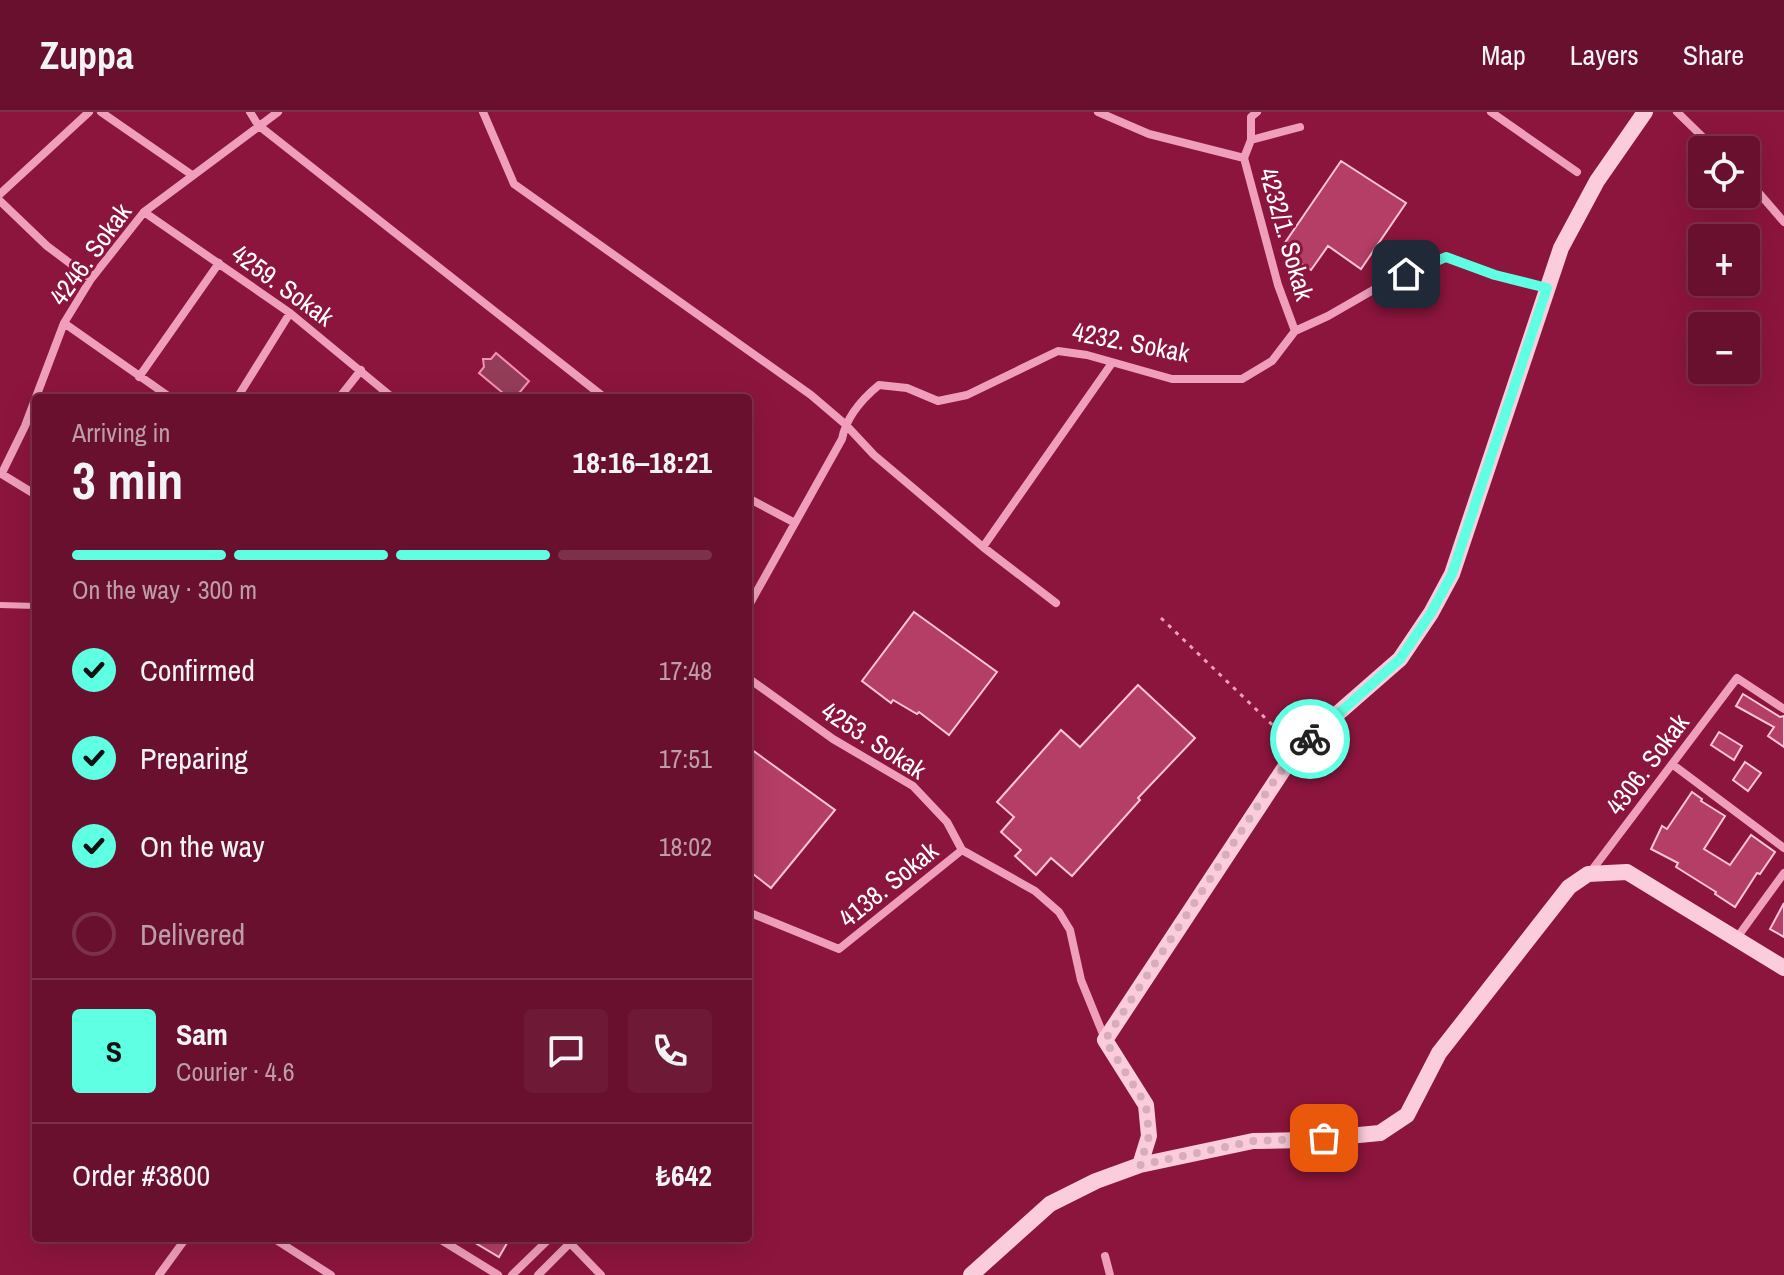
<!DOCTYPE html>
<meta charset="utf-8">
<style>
body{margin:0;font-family:"Archivo Narrow",sans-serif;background:#6e1936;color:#f1f3f6;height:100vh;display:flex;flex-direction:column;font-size:30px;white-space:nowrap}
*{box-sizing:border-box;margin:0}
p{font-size:26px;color:#bd9daa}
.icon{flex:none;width:44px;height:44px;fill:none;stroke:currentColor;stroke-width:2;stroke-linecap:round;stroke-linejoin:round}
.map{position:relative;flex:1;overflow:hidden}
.panel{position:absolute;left:32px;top:282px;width:720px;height:848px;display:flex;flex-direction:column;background:#69102e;border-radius:8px;box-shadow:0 8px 32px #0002,0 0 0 2px #7c304a}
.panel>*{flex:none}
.tools{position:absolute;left:1688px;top:24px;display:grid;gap:16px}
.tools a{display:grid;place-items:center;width:72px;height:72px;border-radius:8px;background:#69102e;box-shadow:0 8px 32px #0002,0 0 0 2px #7c304a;font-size:40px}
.pin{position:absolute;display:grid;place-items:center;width:68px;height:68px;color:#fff;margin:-34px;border-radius:16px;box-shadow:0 4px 12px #0006}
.courier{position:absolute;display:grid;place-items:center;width:80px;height:80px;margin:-40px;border:6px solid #5effe2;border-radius:50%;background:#fff;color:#222;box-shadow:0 2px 10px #0007}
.head em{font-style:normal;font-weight:700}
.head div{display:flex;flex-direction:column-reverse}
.head{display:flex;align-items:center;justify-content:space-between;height:136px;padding:0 40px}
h1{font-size:52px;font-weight:700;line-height:60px}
.bar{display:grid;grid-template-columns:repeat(4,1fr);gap:12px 8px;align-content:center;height:96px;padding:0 40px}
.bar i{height:10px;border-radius:6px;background:#7c304a}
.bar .on{background:#5effe2}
.bar p{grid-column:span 4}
.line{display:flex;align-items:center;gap:20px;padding:0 40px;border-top:2px solid #7c304a}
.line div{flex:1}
.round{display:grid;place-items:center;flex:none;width:84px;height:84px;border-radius:8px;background:#6e1936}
ol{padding:0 40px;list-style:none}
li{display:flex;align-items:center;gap:24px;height:88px}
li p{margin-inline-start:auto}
li .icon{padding:8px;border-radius:50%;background:#5effe2;color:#111;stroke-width:4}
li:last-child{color:#bd9daa}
li i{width:44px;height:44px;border:4px solid #7c304a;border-radius:50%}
header{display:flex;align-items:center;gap:48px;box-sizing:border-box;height:112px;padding:0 40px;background:#69102e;border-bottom:2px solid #7c304a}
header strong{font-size:38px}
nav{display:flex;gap:44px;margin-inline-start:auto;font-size:28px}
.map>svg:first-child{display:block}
.water{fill:#943d59;stroke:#f291b4;stroke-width:2}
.building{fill:#b53e66;stroke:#fbc6d8;stroke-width:2}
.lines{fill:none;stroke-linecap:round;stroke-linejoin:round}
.path{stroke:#ef9fbb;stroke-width:3;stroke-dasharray:4 6;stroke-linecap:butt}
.lane{stroke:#ef9fbb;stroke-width:6}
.street{stroke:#ef9fbb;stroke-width:8}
.secondary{stroke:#fbcddc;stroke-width:16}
.done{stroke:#d7adbb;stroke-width:8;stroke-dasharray:0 14.4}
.route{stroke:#5effe2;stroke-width:10}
.labels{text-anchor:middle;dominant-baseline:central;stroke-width:6;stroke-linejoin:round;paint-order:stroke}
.street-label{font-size:26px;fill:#fff;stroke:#8c153d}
</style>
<header>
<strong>Zuppa</strong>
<nav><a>Map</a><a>Layers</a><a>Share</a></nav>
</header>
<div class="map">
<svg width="1784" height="1163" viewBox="0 0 1784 1163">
<rect width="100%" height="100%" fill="#8c153d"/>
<!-- water -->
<path class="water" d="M496,241L529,269L515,286H509L479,261L484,255L483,247H491Z"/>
<!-- building -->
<path class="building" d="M1341,49L1406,91L1361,157L1328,134L1311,158L1280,138Z
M914,500L997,560L949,623L919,600L917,602L893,588L891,591L862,569Z
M1138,573L1195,626L1138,686L1140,688L1072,764L1051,746L1036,763L1015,744L1021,738L1001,720L1014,705L997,690L1061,618L1080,635Z
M1743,582L1780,605L1784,604V635L1768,624L1774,615L1736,594Z
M1719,620L1742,634L1734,648L1711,633Z
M748,635L835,698L771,776L748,758Z
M1745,650L1761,661L1748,679L1733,668Z
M1692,680L1702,687L1701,689L1725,704L1704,737L1730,753L1751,723L1775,740L1760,762L1757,761L1735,795L1715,782L1716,780L1676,755L1678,751L1651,737L1662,714L1667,717Z
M1784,791V825L1770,817Z
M467,1126H510L499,1145Z"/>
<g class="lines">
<!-- path -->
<path class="path" d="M1161,506L1286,626"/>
<!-- lane -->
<path class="lane" d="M0,493L36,494"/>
<!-- street -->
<path class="street" d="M101,0L192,63
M250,0L258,13L605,286
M483,0L514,72L811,283L845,312L874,343L983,435L1056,491
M1098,0L1149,22L1244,46L1278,173L1295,219
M1491,0L1577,60
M1677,0L1716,38
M1251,28L1300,15
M1244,46L1251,28V5L1257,0
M1746,66L1784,110
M0,82L89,0
M0,89L47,134L91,167
M144,100L290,201L393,286
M64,211L171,286
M139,265L219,151
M237,286L290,201
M339,286L361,258
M0,361L36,383
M2,361L25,314L64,211L91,167L144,100L278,0
M748,386L795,411
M983,435L1112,251
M748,495L842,327C846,306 862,287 879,273L907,276L938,289L967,283L1058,239L1087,243L1172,267H1242L1272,249L1295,219L1328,204L1387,170L1446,145L1495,163L1547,176
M748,566L833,627L913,674L947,710L962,738
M1672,652L1784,736
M962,738L1035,779L1059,800L1070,818L1081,868L1105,927
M1589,762L1737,566L1784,597
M748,800L839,837L962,738
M1736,827L1784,761
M273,1126L331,1163
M438,1126L498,1163
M1105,1144L1110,1163
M159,1163L186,1126
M512,1163L550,1126
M538,1163L570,1131L601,1163"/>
<!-- secondary -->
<path class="secondary" d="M1140,1053L1149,1024L1146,993L1105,928L1297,637L1400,547L1431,501L1452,462L1561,136L1597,69L1645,0
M971,1163L1050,1092L1096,1069L1140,1053L1253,1029L1305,1028L1380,1021L1407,1003L1439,941L1569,775L1588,762L1627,760L1784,856"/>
</g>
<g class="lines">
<!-- done -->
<path class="done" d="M1310,627L1297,637L1272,672L1105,928L1146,993L1149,1024L1140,1053L1253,1029L1324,1026"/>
<!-- route -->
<path class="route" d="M1310,627L1400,547L1431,501L1452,462L1547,176L1495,163L1446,145L1406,162"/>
</g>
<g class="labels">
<!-- street labels -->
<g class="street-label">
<text transform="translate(1287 122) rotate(74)">4232/1. Sokak</text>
<text transform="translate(90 142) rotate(-54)">4246. Sokak</text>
<text transform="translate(283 173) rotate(36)">4259. Sokak</text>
<text transform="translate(1131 230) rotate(11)">4232. Sokak</text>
<text transform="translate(874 628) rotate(33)">4253. Sokak</text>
<text transform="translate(1647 652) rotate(-53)">4306. Sokak</text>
<text transform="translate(888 772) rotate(-39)">4138. Sokak</text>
</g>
</g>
</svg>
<div class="tools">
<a><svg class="icon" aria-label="locate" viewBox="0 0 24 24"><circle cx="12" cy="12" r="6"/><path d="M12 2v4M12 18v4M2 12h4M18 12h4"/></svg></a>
<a>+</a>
<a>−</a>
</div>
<div class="pin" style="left:1324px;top:1026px;background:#ea580c"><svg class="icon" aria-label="bag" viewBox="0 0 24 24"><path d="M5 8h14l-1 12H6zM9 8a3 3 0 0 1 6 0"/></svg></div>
<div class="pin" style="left:1406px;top:162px;background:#1f2937"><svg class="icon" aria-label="home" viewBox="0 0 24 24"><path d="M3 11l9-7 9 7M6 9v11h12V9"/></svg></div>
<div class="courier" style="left:1310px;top:627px"><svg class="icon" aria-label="bike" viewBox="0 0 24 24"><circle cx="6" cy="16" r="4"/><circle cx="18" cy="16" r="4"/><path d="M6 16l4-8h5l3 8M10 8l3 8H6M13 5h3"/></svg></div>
<section class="panel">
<div class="head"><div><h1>3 min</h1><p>Arriving in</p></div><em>18:16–18:21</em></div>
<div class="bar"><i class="on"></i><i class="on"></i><i class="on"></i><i></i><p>On the way · 300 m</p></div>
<ol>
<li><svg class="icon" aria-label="check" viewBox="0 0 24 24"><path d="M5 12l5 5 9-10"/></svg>Confirmed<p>17:48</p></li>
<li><svg class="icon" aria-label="check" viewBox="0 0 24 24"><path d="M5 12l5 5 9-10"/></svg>Preparing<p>17:51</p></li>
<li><svg class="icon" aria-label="check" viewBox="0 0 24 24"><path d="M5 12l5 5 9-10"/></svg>On the way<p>18:02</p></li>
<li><i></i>Delivered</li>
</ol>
<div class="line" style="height:144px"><b class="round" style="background:#5effe2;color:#111">S</b><div><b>Sam</b><p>Courier · 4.6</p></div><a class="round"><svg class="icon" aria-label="chat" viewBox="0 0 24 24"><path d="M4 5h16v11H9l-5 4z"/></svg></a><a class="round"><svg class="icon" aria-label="phone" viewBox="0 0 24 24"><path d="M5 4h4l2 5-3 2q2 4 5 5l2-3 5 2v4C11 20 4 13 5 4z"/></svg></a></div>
<div class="line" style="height:104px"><div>Order #3800</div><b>₺642</b></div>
</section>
</div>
